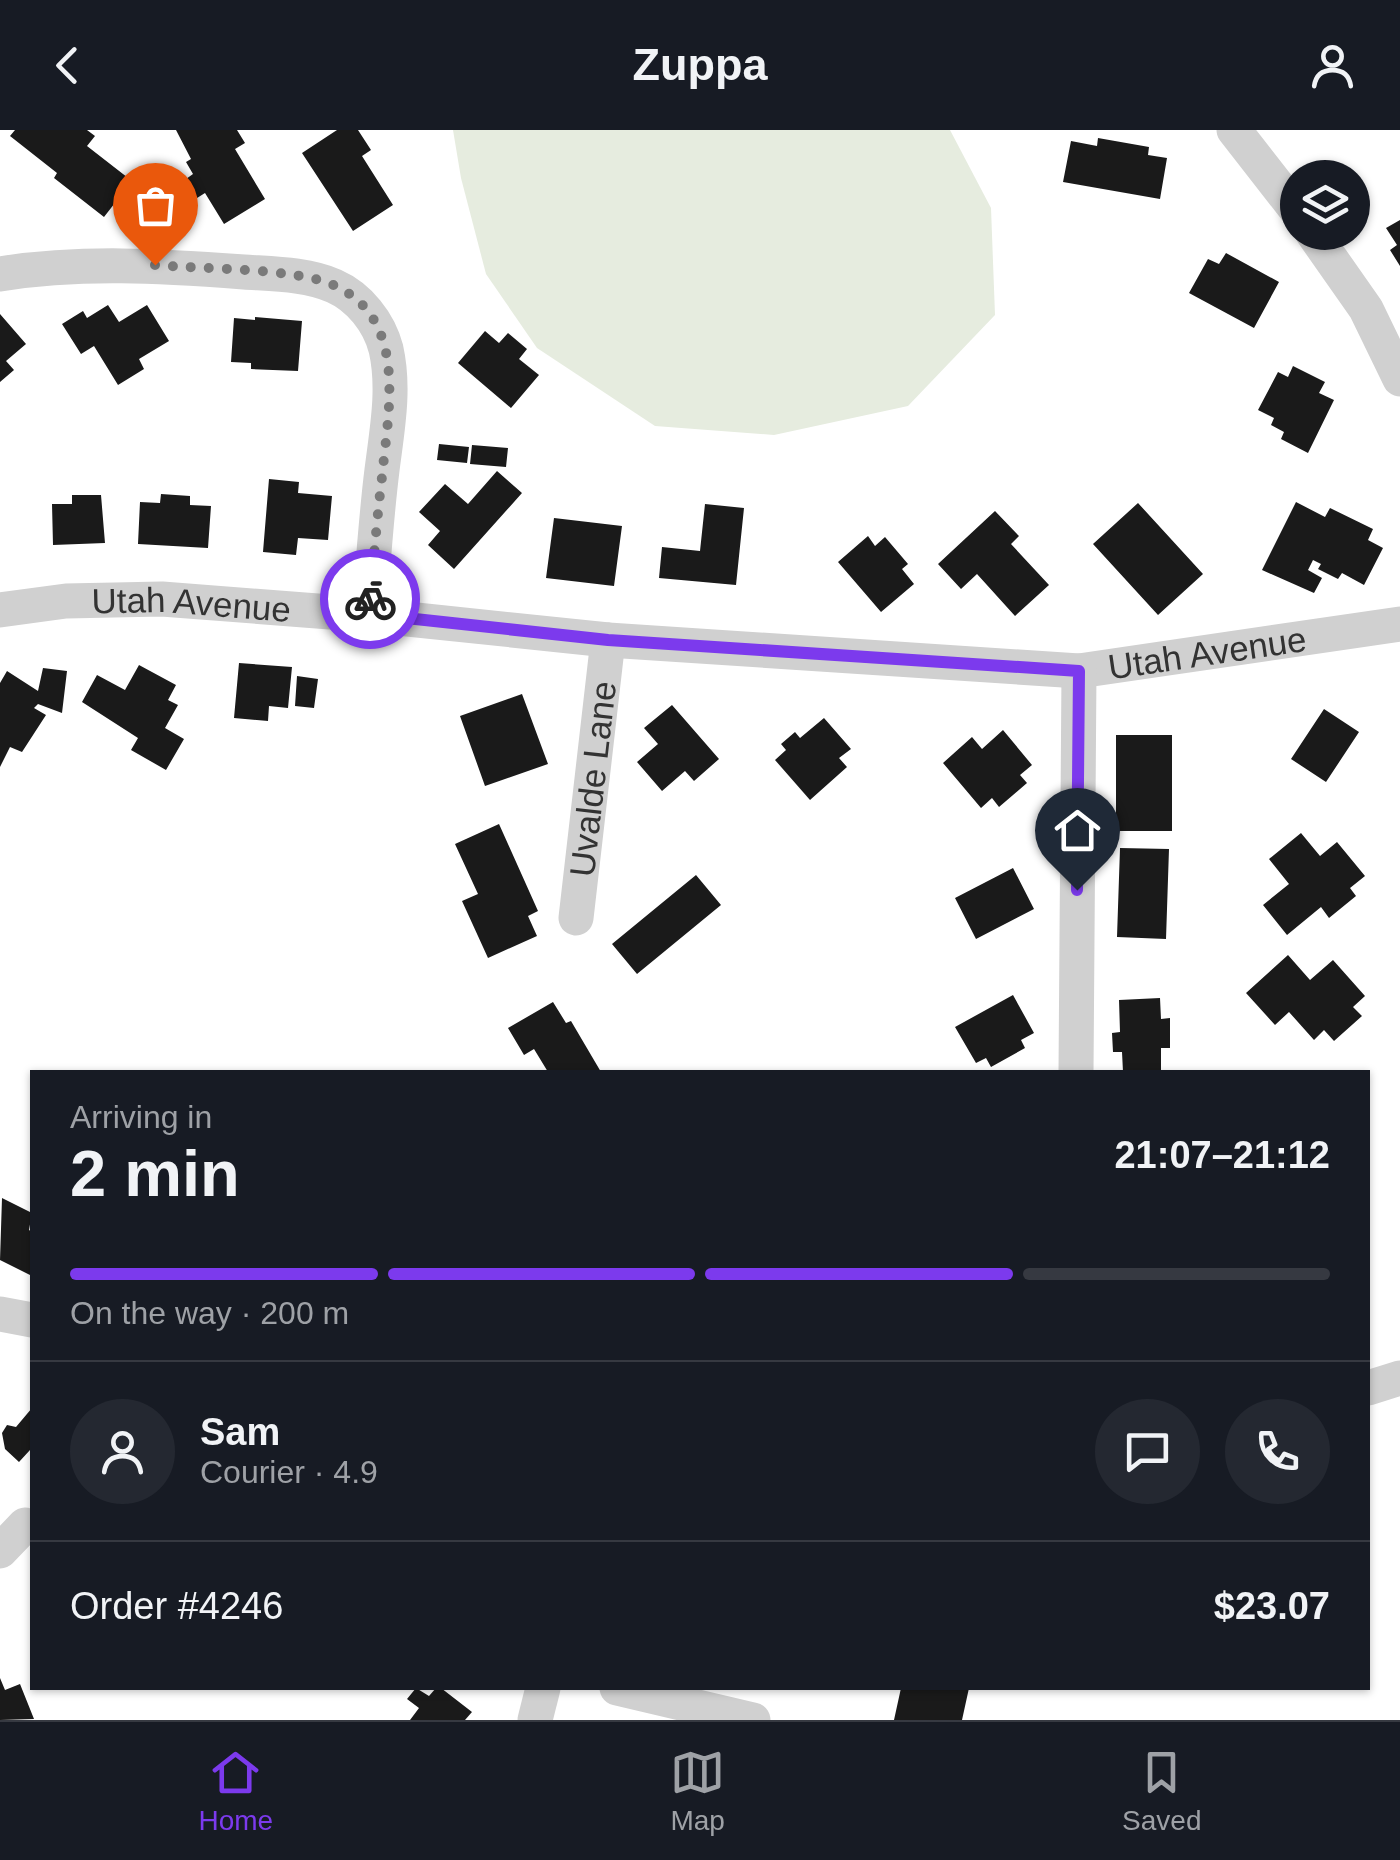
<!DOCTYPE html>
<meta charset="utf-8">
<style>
body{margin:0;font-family:Helvetica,sans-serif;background:#242831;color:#f1f3f6;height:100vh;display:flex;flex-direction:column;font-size:38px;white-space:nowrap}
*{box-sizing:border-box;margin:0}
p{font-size:32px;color:#9ea1a6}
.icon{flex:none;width:55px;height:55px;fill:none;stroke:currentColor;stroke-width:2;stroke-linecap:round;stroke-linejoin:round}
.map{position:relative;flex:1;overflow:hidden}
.sheet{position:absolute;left:30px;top:940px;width:1340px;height:620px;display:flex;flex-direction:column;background:#171b24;border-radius:0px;box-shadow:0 2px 8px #0004}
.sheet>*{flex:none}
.buttons{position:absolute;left:1280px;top:30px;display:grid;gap:20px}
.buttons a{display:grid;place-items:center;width:90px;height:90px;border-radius:50%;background:#171b24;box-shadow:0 2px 8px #0004;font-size:50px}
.pin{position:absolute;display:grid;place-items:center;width:85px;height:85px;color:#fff;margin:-102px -42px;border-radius:50% 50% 50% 0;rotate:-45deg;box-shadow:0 0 10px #0007}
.pin .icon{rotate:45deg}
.courier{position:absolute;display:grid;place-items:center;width:100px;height:100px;margin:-50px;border:8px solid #7c3aed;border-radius:50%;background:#fff;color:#222;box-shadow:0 2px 12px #0007}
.headline em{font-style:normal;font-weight:800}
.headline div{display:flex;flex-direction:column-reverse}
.headline{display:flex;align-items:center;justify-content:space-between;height:170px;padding:0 40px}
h1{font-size:65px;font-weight:800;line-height:75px}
.bar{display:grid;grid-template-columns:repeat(4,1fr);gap:15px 10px;align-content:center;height:120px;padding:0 40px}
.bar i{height:12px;border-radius:8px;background:#363941}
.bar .active{background:#7c3aed}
.bar p{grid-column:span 4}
.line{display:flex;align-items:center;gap:25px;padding:0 40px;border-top:2px solid #363941}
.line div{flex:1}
.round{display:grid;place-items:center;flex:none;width:105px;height:105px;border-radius:52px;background:#242831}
header{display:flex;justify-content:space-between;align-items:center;height:130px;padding:0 40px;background:#171b24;font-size:45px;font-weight:800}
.menu{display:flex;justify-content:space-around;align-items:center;height:140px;border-top:2px solid #363941;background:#171b24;font-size:28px;color:#9ea1a6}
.menu a{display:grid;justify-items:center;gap:5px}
.menu .active{color:#7c3aed}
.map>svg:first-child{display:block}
.green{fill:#e6ecdf}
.building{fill:#1a1a1a}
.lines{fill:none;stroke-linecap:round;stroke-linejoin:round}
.street{stroke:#d0d0d0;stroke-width:35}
.done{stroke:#7a7a7a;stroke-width:10;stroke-dasharray:0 18}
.route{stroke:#7c3aed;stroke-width:12}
.labels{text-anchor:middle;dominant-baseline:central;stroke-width:10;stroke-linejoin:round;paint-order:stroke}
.street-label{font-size:35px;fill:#333;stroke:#fff}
</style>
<header><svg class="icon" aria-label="back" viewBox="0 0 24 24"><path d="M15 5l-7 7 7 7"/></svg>Zuppa<svg class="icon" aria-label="person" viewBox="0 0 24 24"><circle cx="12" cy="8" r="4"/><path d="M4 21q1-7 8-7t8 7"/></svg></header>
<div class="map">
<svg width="1400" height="1590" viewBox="0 0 1400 1590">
<rect width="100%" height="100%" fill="#fff"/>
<!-- green -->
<path class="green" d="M453,0H950L991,78L995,185L908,276L774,305L655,296L537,218L486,144L461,48Z"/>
<!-- building -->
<path class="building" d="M15,0H87L95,6L87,16L132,51L104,87L54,48L57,43L10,6Z
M176,0H237L245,13L235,19L265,69L224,94L205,63L197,68L186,49L193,44L186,32L191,29Z
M337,0H358L371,20L362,26L393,75L353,101L302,23Z
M1098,8L1149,17L1148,25L1167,28L1160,69L1063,52L1071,11L1097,16Z
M1400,90V136L1390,120L1397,115L1386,98Z
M1226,123L1279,152L1254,198L1189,163L1208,129L1219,134Z
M108,175L119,192L147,175L169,211L139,229L144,239L118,255L94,216L81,224L62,194L83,181L87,188Z
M0,184L26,214L6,231L14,240L0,252Z
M255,187L302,191L298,241L251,239V233L231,232L234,188L255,190Z
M485,201L499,213L508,203L527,219L519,229L539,245L511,278L458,233Z
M1293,236L1325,252L1319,263L1334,270L1308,323L1281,309L1284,302L1271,295L1274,288L1258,280L1278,242L1288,247Z
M439,314L469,317L467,333L437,330Z
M472,315L508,318L506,337L470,334Z
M497,341L522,363L454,439L428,415L440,401L419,382L445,354L468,374Z
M269,349L299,352L298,363L332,366L328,410L298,408L296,425L263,422Z
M161,364L190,366V375L211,376L208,418L138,414L140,372L160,373Z
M72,365H101L105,413L53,415L52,374H72Z
M1296,372L1325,387L1330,378L1373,399L1368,410L1383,418L1364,455L1342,443L1338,449L1318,439L1321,434L1313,430L1308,440L1322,448L1314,463L1262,440Z
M1138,373L1203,444L1158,485L1093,414Z
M705,374L744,378L736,455L659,448L662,417L700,421Z
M995,381L1019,406L1011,414L1049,455L1015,486L977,444L961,459L938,434Z
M554,388L622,396L614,456L546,448Z
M868,406L875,416L885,407L908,434L902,439L914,454L881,482L838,432Z
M239,533L292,537L288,578L269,576L268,591L234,588Z
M139,535L176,555L168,570L178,575L165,598L184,609L166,640L131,620L138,608L82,572L97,545L125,560Z
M43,538L67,541L62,583L38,574L34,578L46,585L22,622L10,617L0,637V553L7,541L38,561Z
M297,546L318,549L314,578L295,576Z
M522,564L548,634L485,656L460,586Z
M672,575L719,629L694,651L685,641L662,661L637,632L658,614L644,598Z
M1324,579L1359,602L1326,652L1291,629Z
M824,588L851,619L839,628L847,637L810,670L775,630L786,620L781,614L795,602L800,608Z
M1003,600L1032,635L1020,645L1027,653L999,677L992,668L981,678L943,633L972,607L982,619Z
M1116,605H1172V701H1116Z
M499,694L538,781L528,786L537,806L488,828L462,771L478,764L455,714Z
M1301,703L1320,726L1337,712L1365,746L1350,758L1356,766L1329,788L1321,777L1287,805L1263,775L1289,754L1269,729Z
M1120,718L1169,719L1166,809L1117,807Z
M1013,738L1034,779L976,809L955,768Z
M696,745L721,775L637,844L612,814Z
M1288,825L1310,850L1333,830L1365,866L1353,877L1362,886L1334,911L1324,900L1314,910L1289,882L1275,895L1246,863Z
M1013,865L1034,903L1021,910L1025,918L991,937L986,928L976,933L955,897Z
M1160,868L1161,889L1170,888V918H1161V942H1123L1122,922H1113L1112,903L1120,902L1119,870Z
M553,872L566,893L571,891L601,942H548L534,919L524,925L508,898Z
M2,1068L32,1083L29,1100L32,1102V1146L0,1130Z
M32,1278V1322L30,1320L19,1332L5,1319L2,1303L7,1295L16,1297Z
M0,1548L5,1560L20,1554L34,1589L0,1590Z
M416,1558L429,1566L436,1558H441L472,1582L465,1590H410L419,1578L407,1569Z
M901,1558H969L962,1590H894Z"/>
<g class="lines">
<!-- street -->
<g class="street">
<path d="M1234,0L1298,82"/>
<path d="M1312,102L1366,179L1400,249"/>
<path d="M0,144C81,131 162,136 244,142C273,144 307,144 334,156C359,167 379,192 386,219C395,259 387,300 382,340C376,388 373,436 369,485"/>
<path id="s1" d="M0,480L66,471L162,469L369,485L608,510L1079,541L1400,494"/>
<path id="s2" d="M576,788L608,510"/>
<path d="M1076,942L1079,541"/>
<path d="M0,1184L32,1190"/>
<path d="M1368,1258L1400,1248"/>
<path d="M0,1421L25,1395"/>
<path d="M617,1558L753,1590"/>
<path d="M535,1590L543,1558"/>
</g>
</g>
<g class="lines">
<!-- done -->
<path class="done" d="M155,135C201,139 292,138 331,154C410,187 388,281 382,347C377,387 374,428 370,469"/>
<!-- route -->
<path class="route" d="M370,469L369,484L608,510L1079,541L1077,760"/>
</g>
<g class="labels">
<!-- street labels -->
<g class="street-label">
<text stroke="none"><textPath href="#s1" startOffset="192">Utah Avenue</textPath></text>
<text stroke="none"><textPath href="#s1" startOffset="1212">Utah Avenue</textPath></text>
<text stroke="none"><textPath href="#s2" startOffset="140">Uvalde Lane</textPath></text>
</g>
</g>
</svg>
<div class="buttons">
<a><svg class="icon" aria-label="layers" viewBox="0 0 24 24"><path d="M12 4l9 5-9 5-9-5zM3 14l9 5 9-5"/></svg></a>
</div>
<div class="pin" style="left:155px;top:135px;background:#ea580c"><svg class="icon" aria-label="bag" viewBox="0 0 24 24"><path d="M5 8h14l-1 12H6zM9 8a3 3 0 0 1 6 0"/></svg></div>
<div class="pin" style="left:1077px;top:760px;background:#1f2937"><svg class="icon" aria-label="home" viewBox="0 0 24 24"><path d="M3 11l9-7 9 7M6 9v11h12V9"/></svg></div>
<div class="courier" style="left:370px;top:469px"><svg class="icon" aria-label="bike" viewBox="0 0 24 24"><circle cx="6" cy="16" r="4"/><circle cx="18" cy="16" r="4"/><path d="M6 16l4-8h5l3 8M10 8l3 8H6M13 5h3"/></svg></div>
<section class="sheet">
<div class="headline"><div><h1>2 min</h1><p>Arriving in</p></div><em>21:07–21:12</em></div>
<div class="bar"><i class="active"></i><i class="active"></i><i class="active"></i><i></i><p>On the way · 200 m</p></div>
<div class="line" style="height:180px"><a class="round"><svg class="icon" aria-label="person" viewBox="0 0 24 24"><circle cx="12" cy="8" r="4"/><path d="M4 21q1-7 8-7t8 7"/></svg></a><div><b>Sam</b><p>Courier · 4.9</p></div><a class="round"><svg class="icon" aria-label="chat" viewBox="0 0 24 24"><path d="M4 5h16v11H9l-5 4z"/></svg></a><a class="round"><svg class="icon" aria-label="phone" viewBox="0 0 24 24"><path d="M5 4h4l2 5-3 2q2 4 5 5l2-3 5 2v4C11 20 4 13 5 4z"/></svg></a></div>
<div class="line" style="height:130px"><div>Order #4246</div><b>$23.07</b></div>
</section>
</div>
<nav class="menu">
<a class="active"><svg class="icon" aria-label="home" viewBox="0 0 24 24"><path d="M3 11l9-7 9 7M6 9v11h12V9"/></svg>Home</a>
<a><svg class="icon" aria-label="map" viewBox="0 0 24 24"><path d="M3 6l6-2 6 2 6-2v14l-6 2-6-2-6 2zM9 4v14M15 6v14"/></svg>Map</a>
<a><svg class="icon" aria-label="saved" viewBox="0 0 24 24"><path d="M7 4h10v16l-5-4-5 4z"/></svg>Saved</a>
</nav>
